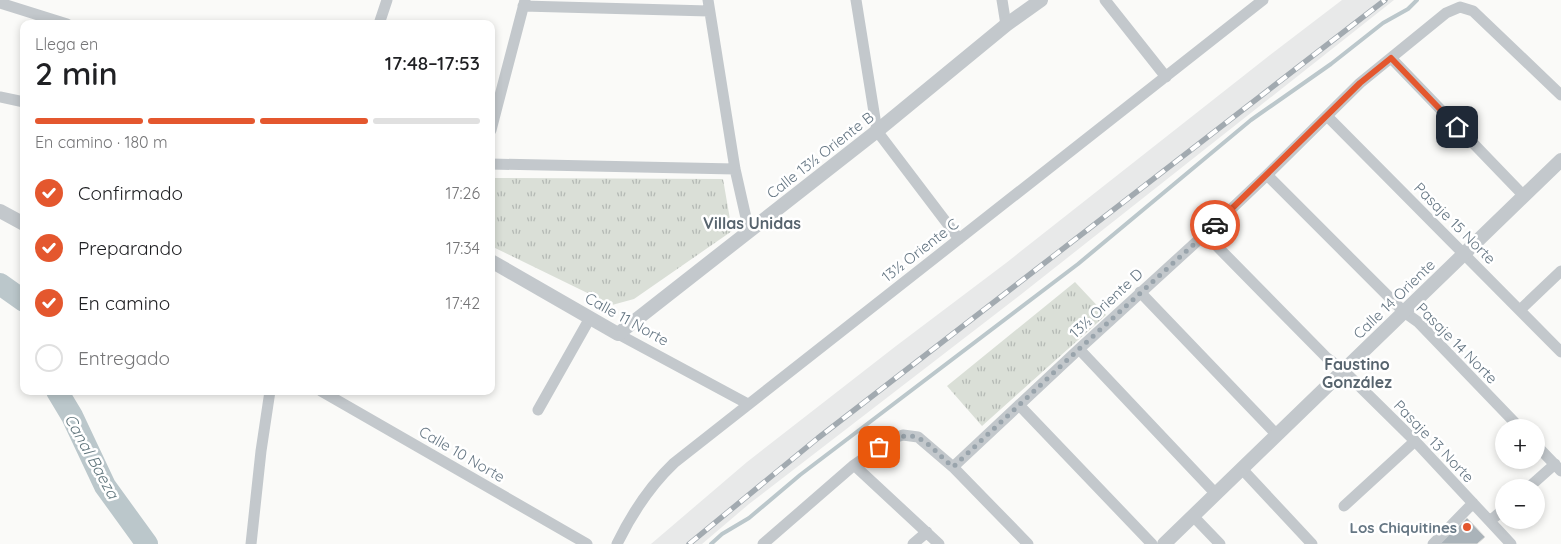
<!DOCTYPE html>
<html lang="es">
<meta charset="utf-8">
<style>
body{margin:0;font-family:Quicksand,sans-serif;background:#f6f6f6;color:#202124;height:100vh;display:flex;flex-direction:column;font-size:19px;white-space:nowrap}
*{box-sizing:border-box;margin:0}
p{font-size:16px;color:#757577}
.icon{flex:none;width:28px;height:28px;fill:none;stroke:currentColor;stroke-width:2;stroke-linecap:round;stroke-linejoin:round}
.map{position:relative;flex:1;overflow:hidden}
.drawer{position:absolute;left:20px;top:20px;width:475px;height:375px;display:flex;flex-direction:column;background:#fff;border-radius:10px;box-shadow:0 2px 8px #0003}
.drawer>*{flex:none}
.buttons{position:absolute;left:1495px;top:419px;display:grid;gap:10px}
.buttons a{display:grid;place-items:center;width:50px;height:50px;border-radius:50%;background:#fff;box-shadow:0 2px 8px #0003;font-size:25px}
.pin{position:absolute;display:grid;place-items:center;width:42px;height:42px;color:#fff;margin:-21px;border-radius:10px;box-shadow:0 2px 8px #0006}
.courier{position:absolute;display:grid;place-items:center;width:50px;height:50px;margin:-25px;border:4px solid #e4572e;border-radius:50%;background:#fff;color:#222;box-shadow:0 1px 6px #0007}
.headline em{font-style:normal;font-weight:600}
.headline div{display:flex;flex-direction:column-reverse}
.headline{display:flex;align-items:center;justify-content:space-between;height:85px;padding:0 15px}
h1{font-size:32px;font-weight:600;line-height:38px}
.bar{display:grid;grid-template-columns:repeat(4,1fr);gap:8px 5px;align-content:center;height:60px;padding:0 15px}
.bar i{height:6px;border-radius:4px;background:#e0e0e0}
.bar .on{background:#e4572e}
.bar p{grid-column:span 4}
ol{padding:0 15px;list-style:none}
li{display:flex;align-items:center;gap:15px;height:55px}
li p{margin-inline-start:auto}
li .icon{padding:5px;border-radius:50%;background:#e4572e;color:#fff;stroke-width:4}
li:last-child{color:#757577}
li i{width:28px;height:28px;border:2px solid #e0e0e0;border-radius:50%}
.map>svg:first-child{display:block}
.built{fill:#e8e9e9}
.park{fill:url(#park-tufts)}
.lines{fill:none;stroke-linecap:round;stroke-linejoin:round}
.stream{stroke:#bbc7cb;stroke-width:4}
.river{stroke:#bbc7cb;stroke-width:22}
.building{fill:#aab3b9;stroke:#dcdcda}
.minor{stroke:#c3c8cc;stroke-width:11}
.tertiary{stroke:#c3c8cc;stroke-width:14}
.rail-casing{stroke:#a2aab0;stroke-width:5.5}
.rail{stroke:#fff;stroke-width:4;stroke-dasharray:11;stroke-linecap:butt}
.done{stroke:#99a4ac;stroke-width:5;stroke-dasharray:0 9}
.route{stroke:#e4572e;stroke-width:6}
.poi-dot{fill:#e4572e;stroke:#fff;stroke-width:2}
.labels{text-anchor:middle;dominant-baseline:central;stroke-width:5;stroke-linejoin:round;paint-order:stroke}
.street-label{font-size:15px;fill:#657683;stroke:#fff}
.poi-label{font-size:15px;font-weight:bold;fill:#657683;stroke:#fff;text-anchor:end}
.neighbourhood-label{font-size:16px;font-weight:bold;fill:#57646e;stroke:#fff}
.water-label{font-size:16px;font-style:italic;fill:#60757c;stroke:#fff}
</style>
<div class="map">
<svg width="1561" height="544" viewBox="0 0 1561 544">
<defs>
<pattern id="park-tufts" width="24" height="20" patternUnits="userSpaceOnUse" patternTransform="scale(1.25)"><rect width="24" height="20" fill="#dadfd7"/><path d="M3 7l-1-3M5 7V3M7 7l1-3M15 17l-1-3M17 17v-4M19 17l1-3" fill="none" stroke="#b4b9b4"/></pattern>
</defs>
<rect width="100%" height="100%" fill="#fafaf8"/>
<!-- built -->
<path class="built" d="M1342,0H1394L1019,296L749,504L702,544H651L747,462L896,346L1006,263L1270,55Z"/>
<!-- park -->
<path class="park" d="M491,178L723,179L732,231L634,299L612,305L491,246Z
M1075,282L1106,315L982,426L947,386Z"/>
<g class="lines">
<!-- stream -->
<path class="stream" d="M711,544L722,534L749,518L800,475L1078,264L1251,120L1331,64L1383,23L1408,9L1417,0"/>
<!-- river -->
<path class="river" d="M0,284L24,301
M57,391L72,416L105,486L147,544"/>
</g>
<!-- building -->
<path class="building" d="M1467,518L1485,537L1477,544H1439Z"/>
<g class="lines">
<!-- minor -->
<path class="minor" d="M708,0L735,169L749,231
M856,0L877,131L959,239
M1002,0L1006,25
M1105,0L1166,77
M0,3L67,24
M523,6L709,11
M379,24L387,0
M1391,58L1524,196
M0,97L24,102
M1327,116L1561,352
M491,130L525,0
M491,164L735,169
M1267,175L1404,312L1418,322L1520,428
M1205,234L1327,358L1343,370L1415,441L1511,544
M1140,292L1277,435
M1520,310L1561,271
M618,334L748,404
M1079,349L1216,494
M321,391L587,544
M1019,405L1152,544
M538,410L590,318
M1536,445L1561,471
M854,465L939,544
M953,467L1028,544
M1242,469L1312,544
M1528,488L1555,464
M1344,506L1415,441
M1193,516L1220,544
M1490,521L1504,509
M251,544L261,451L270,391
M617,544C631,515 651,485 674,463L1263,0
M763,544L854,465L893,438L903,435L918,437L953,467L1079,349L1205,234L1267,175L1360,83L1446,13L1460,7L1473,11L1561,95
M913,544L927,532
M1433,544L1473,503"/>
<!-- tertiary -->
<path class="tertiary" d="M0,211L24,224
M491,261L618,334L877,131L1006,25L1041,0
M1164,544L1561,160"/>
<defs>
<path id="rail" d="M689,544L818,438L1385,0"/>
</defs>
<!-- rail casing -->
<use href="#rail" class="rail-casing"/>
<!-- rail -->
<use href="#rail" class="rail"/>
</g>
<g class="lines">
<!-- done -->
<path class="done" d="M879,447C917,423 924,442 953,467L1079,349L1215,225"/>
<!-- route -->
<path class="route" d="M1215,225L1360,83L1391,58L1457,127"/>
</g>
<!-- markers -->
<circle class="poi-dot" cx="1467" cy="527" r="5"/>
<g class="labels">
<!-- street labels -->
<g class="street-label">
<text transform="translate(820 155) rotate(-38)">Calle 13½ Oriente B</text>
<text transform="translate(1455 223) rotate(45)">Pasaje 15 Norte</text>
<text transform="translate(920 250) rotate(-38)">13½ Oriente C</text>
<text transform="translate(1394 299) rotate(-44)">Calle 14 Oriente</text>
<text transform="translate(1106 303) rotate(-43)">13½ Oriente D</text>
<text transform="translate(627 319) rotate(29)">Calle 11 Norte</text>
<text transform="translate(1457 343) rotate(45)">Pasaje 14 Norte</text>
<text transform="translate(1434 441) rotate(46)">Pasaje 13 Norte</text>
<text transform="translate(462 454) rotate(30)">Calle 10 Norte</text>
</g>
<!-- poi labels -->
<g class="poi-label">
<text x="1457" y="527">Los Chiquitines</text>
</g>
<!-- neighbourhood labels -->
<g class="neighbourhood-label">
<text x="752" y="223">Villas Unidas</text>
<text x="1357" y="364">Faustino<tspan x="1357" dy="18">González</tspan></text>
</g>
<!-- water labels -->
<g class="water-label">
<text transform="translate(92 456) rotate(61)">Canal Baeza</text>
</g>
</g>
</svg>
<div class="buttons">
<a>+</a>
<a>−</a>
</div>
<div class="pin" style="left:879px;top:447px;background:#ea580c"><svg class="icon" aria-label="bag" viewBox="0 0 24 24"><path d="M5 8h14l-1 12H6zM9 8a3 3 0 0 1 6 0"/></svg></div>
<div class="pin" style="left:1457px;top:127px;background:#1f2937"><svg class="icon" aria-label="home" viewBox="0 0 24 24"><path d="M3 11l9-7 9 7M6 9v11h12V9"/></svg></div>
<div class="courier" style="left:1215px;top:225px"><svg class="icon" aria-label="car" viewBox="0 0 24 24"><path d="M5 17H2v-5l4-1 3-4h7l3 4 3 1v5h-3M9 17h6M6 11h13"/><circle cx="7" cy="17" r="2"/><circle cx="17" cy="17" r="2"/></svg></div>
<section class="drawer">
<div class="headline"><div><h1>2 min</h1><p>Llega en</p></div><em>17:48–17:53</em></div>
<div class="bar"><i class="on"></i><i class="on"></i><i class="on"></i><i></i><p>En camino · 180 m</p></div>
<ol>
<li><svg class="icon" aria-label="check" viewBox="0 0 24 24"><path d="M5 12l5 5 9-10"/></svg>Confirmado<p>17:26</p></li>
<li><svg class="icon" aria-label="check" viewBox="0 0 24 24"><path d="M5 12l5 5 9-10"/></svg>Preparando<p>17:34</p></li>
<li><svg class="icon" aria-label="check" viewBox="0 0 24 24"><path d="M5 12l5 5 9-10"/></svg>En camino<p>17:42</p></li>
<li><i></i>Entregado</li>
</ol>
</section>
</div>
